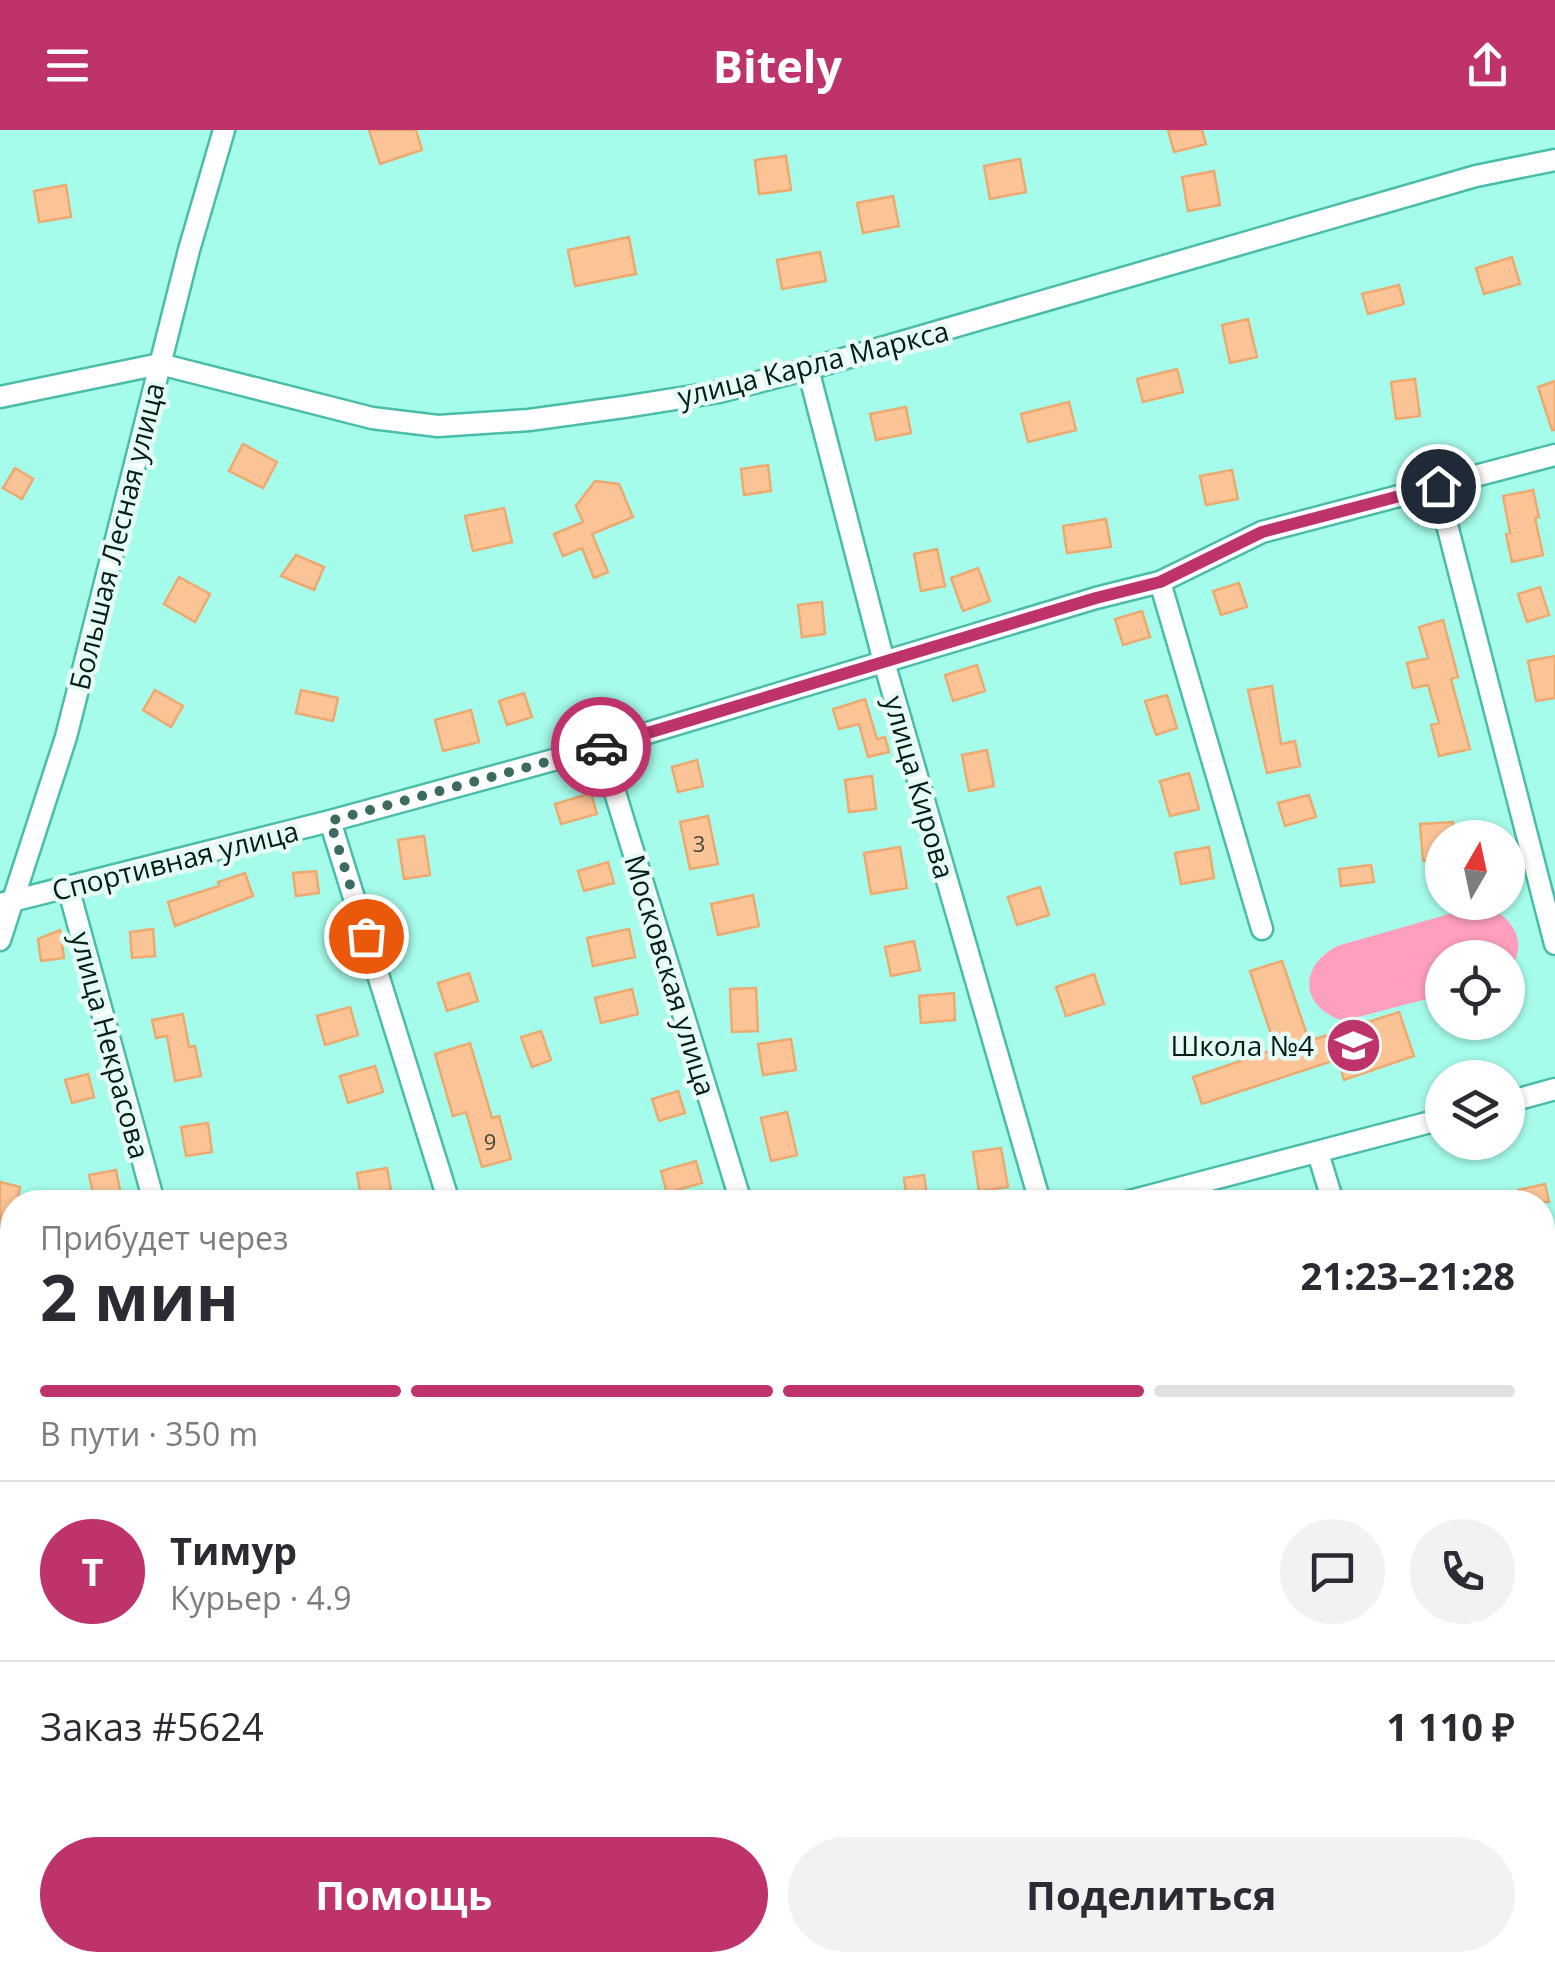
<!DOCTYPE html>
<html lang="ru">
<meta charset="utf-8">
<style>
body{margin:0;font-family:"Open Sans",sans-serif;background:#f2f2f3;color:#2b2b33;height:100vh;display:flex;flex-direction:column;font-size:38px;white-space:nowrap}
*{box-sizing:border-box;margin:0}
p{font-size:32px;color:#7c7c81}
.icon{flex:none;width:55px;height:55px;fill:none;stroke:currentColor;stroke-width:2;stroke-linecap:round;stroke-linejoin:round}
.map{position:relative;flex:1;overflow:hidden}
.sheet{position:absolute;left:0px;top:1060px;width:1555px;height:782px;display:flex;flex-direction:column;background:#fff;border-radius:40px 40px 0 0;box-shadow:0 2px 8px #0004}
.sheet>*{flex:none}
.needle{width:65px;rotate:9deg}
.tools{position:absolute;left:1425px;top:690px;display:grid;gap:20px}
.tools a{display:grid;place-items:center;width:100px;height:100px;border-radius:50%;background:#fff;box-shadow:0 2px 8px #0004;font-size:50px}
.pin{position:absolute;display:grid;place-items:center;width:85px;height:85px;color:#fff;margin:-42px;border:5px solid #fff;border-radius:50%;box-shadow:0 2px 10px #0007}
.courier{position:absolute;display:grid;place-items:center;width:100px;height:100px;margin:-50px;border:8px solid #be336b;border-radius:50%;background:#fff;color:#222;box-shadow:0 2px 12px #0007}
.summary em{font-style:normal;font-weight:700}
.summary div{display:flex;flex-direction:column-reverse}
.summary{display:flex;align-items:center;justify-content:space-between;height:170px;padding:0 40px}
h1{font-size:65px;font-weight:700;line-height:75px}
.bar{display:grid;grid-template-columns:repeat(4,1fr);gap:15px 10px;align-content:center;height:120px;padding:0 40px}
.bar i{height:12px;border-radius:8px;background:#e1e1e2}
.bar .current{background:#be336b}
.bar p{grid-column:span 4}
.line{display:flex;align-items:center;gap:25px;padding:0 40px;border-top:2px solid #e1e1e2}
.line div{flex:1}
.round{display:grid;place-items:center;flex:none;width:105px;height:105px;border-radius:52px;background:#f2f2f3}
.cta{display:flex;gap:20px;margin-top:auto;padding:20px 40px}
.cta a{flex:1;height:115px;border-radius:60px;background:#be336b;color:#fff;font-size:40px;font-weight:700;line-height:115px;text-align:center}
.cta a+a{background:#f2f2f3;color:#2b2b33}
header{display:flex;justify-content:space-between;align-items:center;height:130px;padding:0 40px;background:#be336b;color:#fff;font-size:45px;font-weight:700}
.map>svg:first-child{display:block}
.green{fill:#fea0bd}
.building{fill:#fbc497;stroke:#eca970;stroke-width:2.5}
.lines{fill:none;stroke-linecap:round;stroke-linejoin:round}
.minor-casing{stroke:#49bdaa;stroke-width:25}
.minor{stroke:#fff;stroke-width:20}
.done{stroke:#3d6b62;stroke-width:10;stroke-dasharray:0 18}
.route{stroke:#be336b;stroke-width:12}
.labels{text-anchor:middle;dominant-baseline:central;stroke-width:9;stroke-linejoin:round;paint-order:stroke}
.number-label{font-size:22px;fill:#424738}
.street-label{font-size:28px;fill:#041d19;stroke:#e7fbf6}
.poi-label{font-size:28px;fill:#041d19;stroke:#e7fbf6;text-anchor:end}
</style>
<header><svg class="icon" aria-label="menu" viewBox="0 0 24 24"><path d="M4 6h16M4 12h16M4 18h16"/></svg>Bitely<svg class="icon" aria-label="share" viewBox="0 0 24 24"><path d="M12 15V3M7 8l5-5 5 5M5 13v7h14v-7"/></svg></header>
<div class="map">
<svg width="1555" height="1841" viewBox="0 0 1555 1841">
<rect width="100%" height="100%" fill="#a6fceb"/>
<!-- green -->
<path class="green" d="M1485,777C1514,786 1530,815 1508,841V828H1442V865L1343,891C1300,877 1298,837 1337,816L1470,778Z"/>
<!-- building -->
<path class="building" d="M369,0H416L422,20L380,34Z
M1168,0H1202L1206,14L1174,22Z
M786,26L791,60L759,64L755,30Z
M1020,29L1026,62L990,69L984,36Z
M1214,41L1220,75L1188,81L1182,47Z
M66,55L71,87L39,92L34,61Z
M893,66L899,96L863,103L857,73Z
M629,107L636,144L575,156L568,120Z
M820,122L826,151L782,159L777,130Z
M1512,127L1520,154L1484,164L1476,138Z
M1399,155L1404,174L1368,184L1362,164Z
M1248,189L1257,227L1230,233L1222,195Z
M1177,239L1183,262L1143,272L1137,249Z
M1415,249L1420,286L1396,289L1391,252Z
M1555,251V300H1552L1538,257Z
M1069,272L1076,300L1028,312L1021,284Z
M906,277L911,303L876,310L870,284Z
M243,314L277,332L263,358L229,341Z
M768,335L771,361L744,365L741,339Z
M15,338L33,349L22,369L3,358Z
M1232,340L1238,369L1206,375L1200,346Z
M595,351L619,354L633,387L592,404L608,442L594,448L582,418L563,426L554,404L583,392L576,376Z
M1533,360L1539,387L1535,388L1543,425L1512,432L1506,404L1510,403L1503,366Z
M504,378L512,412L473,421L465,386Z
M1106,389L1111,417L1067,423L1063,396Z
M937,419L945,456L921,461L914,424Z
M296,425L324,437L314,460L281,446Z
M978,438L990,471L963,481L951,448Z
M179,447L210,464L195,492L164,474Z
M1239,453L1247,477L1221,485L1213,461Z
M1540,457L1549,485L1527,492L1518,464Z
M822,472L825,504L802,507L798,475Z
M1142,481L1150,507L1123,515L1115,489Z
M1443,490L1458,547L1451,549L1470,619L1439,626L1431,595L1439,593L1428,555L1413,558L1407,533L1428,528L1419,497Z
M1555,526V568L1536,571L1528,531Z
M977,535L985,561L953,571L945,545Z
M1272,556L1281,614L1295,611L1300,636L1267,643L1248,560Z
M155,560L183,576L171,597L143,580Z
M301,560L338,568L333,591L296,583Z
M524,563L532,587L507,595L499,571Z
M1167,565L1177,598L1156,605L1145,571Z
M865,569L877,609L885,607L889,622L868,627L859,594L839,599L833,579Z
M471,580L479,612L443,621L435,590Z
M987,620L994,656L969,661L962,625Z
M697,630L703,656L678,662L672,637Z
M1189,643L1199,679L1170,686L1160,651Z
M872,646L876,679L849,682L845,650Z
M591,663L597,684L561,694L555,674Z
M1309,665L1316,687L1285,696L1278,673Z
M708,686L718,734L690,739L680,692Z
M1453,692L1454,708H1442V730L1423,731L1420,694Z
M424,706L430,745L404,749L398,710Z
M900,717L907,758L871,764L864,723Z
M1209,717L1214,748L1181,754L1175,723Z
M608,732L614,753L584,761L578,741Z
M1371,735L1374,752L1341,756L1339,739Z
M316,741L319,763L296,766L293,743Z
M245,743L253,766L175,796L168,772L219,756L218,752Z
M1040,757L1049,785L1017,795L1008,767Z
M753,765L759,796L718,805L711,774Z
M153,799L155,826L132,828L130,802Z
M629,799L635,827L593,836L587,808Z
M60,800L64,828L41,831L38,809Z
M914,811L920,840L891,846L885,817Z
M1282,831L1309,911L1399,882L1414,926L1344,950L1338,929L1202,974L1193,947L1276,919L1250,841Z
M469,843L478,871L447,881L438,853Z
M1094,844L1104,874L1066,886L1056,857Z
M756,858L758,901L732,902L730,859Z
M632,859L638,884L601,893L595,868Z
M954,863L955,890L921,893L919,866Z
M350,877L358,905L325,915L317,886Z
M183,884L189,917L195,916L201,946L175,951L167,906L156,908L152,890Z
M541,901L551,930L532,937L521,907Z
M791,909L796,940L763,945L758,914Z
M470,913L492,988L499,986L511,1029L482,1037L466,982L453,986L435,924Z
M375,936L383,962L348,973L340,946Z
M88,944L94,967L72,973L65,950Z
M678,961L685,983L659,991L652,969Z
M787,982L797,1025L771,1031L761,988Z
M208,993L212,1022L186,1026L181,997Z
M1001,1018L1008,1057L979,1061L973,1022Z
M696,1031L702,1053L667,1063L661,1041Z
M387,1038L393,1072H362L357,1043Z
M116,1040L122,1070L95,1072L89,1045Z
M924,1045L928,1072H907L904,1048Z
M0,1052L20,1057L17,1072H12V1089L5,1120L0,1119Z
M1545,1054L1549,1072H1521L1518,1060Z
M5,1550L12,1581V1651L6,1652L0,1621V1551Z
M1555,1558V1657L1550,1658L1542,1627V1561Z"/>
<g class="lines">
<defs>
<path id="minor" d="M808,239L884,532L1040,1072
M0,267L160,234L372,288L438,296L529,290L624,277L719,262L808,239L1476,46L1555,30
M1437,356L1555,814
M1160,452L1262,799
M601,617L741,1072
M330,691L449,1072
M68,757L154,1072
M0,774L330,691L601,617L1096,468L1160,452L1262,402L1555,325
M0,810L66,607L189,120L224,0
M1508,972L1555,959
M1318,1023L1333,1072
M1126,1072L1442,989
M0,1363L12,1360
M1542,1485L1555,1484
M1542,1749L1555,1793
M161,1830L163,1841
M373,1830L375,1841
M661,1830L664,1841
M953,1830L956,1841
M1241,1830L1244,1841
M1338,1830L1341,1841"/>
</defs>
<!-- minor casing -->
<use href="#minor" class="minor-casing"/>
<!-- minor -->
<use href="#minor" class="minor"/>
</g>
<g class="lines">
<!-- done -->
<path class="done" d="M366,806L330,691L601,617"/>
<!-- route -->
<path class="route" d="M601,617L1096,468L1160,452L1262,402L1438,356"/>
</g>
<!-- icons -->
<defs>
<symbol id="school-disc" viewBox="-11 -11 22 22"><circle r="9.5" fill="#be336b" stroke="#e7fbf6"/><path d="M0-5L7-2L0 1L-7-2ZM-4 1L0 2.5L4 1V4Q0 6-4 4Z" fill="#fff"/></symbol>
</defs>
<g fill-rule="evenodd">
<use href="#school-disc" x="1322" y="884" width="63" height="63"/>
</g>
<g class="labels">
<!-- number labels -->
<g class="number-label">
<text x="699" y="713">3</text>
<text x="490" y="1011">9</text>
</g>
<!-- street labels -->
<g class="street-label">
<text transform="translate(813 233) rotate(-14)">улица Карла Маркса</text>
<text transform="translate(116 406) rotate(-76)">Большая Лесная улица</text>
<text transform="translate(920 657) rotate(74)">улица Кирова</text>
<text transform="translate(175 730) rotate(-14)">Спортивная улица</text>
<text transform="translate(671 845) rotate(73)">Московская улица</text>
<text transform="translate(111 915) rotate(75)">улица Некрасова</text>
</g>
<!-- poi labels -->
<g class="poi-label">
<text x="1314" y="915">Школа №4</text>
</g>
</g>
</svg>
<div class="tools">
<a><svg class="needle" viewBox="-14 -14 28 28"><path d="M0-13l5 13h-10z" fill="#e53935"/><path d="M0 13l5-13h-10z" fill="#7c7c81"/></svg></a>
<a><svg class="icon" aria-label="locate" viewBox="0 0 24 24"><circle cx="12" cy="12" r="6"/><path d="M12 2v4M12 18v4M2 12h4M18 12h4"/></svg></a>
<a><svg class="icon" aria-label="layers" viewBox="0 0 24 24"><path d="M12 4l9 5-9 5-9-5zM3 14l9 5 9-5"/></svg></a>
</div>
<div class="pin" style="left:366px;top:806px;background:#ea580c"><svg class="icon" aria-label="bag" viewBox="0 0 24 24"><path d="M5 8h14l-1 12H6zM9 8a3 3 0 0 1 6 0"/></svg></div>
<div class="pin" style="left:1438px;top:356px;background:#1f2937"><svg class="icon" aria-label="home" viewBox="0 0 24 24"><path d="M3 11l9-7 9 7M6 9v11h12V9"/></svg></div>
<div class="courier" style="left:601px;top:617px"><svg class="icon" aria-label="car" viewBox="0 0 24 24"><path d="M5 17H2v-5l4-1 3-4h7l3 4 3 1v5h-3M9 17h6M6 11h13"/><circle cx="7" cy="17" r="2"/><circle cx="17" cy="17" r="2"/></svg></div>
<section class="sheet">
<div class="summary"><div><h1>2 мин</h1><p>Прибудет через</p></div><em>21:23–21:28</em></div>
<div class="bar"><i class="current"></i><i class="current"></i><i class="current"></i><i></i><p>В пути · 350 m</p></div>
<div class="line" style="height:180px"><b class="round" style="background:#be336b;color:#fff">Т</b><div><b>Тимур</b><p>Курьер · 4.9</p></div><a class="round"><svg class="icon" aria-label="chat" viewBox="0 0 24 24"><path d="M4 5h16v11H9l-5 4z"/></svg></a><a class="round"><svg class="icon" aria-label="phone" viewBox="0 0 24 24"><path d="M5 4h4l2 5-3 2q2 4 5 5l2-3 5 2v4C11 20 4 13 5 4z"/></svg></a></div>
<div class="line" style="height:130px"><div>Заказ #5624</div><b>1 110 ₽</b></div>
<div class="cta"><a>Помощь</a><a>Поделиться</a></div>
</section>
</div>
